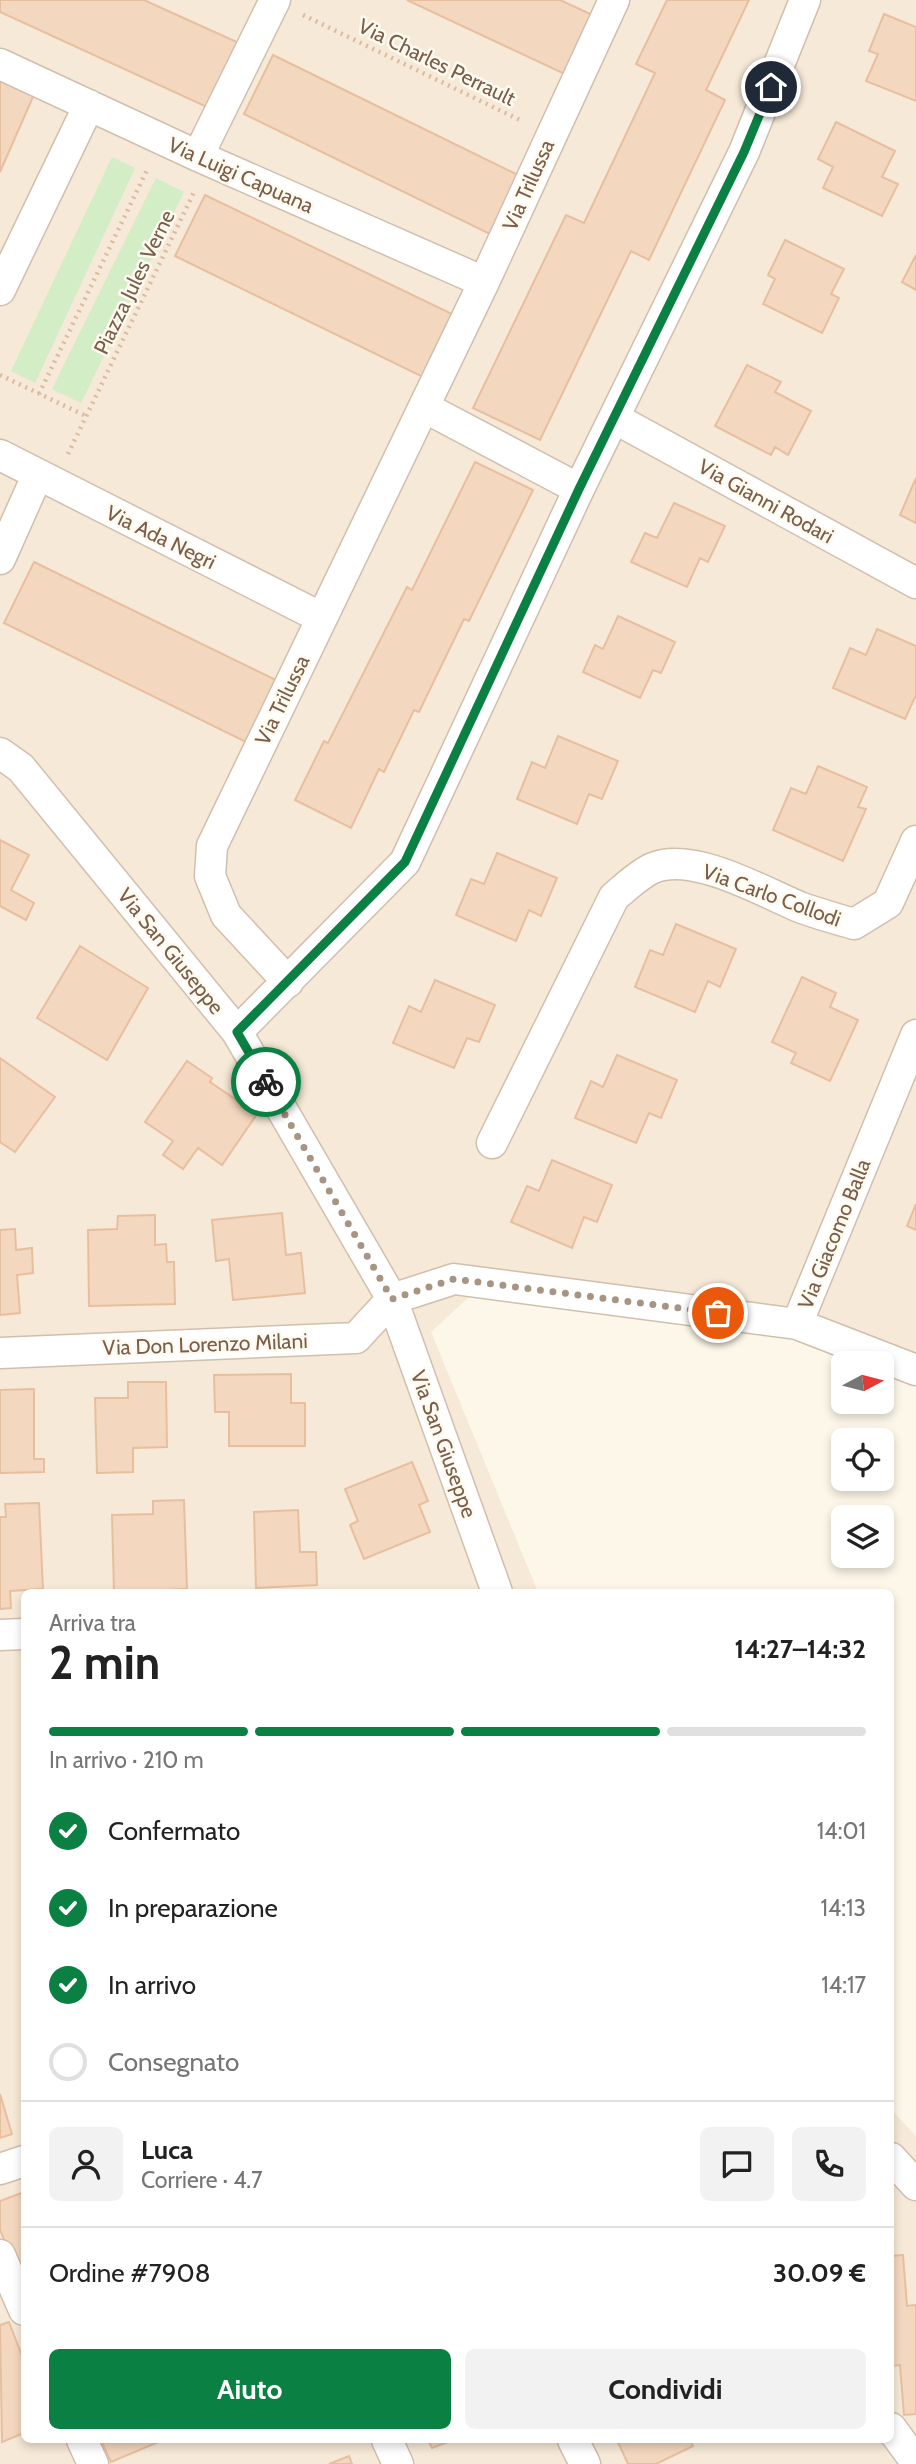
<!DOCTYPE html>
<html lang="it">
<meta charset="utf-8">
<style>
body{margin:0;font-family:Cabin,sans-serif;background:#f2f2f2;color:#222;height:100vh;display:flex;flex-direction:column;font-size:26px;white-space:nowrap}
*{box-sizing:border-box;margin:0}
p{font-size:23px;color:#767676}
.icon{flex:none;width:38px;height:38px;fill:none;stroke:currentColor;stroke-width:2;stroke-linecap:round;stroke-linejoin:round}
.map{position:relative;flex:1;overflow:hidden}
.panel{position:absolute;left:21px;top:1589px;width:873px;height:854px;display:flex;flex-direction:column;background:#fff;border-radius:10px;box-shadow:0 4px 10px #0003}
.panel>*{flex:none}
.needle{width:46px;rotate:83deg}
.controls{position:absolute;left:831px;top:1351px;display:grid;gap:14px}
.controls a{display:grid;place-items:center;width:63px;height:63px;border-radius:10px;background:#fff;box-shadow:0 4px 10px #0003;font-size:35px}
.pin{position:absolute;display:grid;place-items:center;width:60px;height:60px;color:#fff;margin:-30px;border:4px solid #fff;border-radius:50%;box-shadow:0 2px 7px #0007}
.courier{position:absolute;display:grid;place-items:center;width:70px;height:70px;margin:-35px;border:5px solid #0b8043;border-radius:50%;background:#fff;color:#222;box-shadow:0 2px 9px #0007}
.head em{font-style:normal;font-weight:700}
.head div{display:flex;flex-direction:column-reverse}
.head{display:flex;align-items:center;justify-content:space-between;height:119px;padding:0 28px}
h1{font-size:46px;font-weight:700;line-height:52px}
.bar{display:grid;grid-template-columns:repeat(4,1fr);gap:10px 7px;align-content:center;height:84px;padding:0 28px}
.bar i{height:9px;border-radius:5px;background:#e0e0e0}
.bar .selected{background:#0b8043}
.bar p{grid-column:span 4}
.line{display:flex;align-items:center;gap:18px;padding:0 28px;border-top:2px solid #e0e0e0}
.line div{flex:1}
.round{display:grid;place-items:center;flex:none;width:74px;height:74px;border-radius:10px;background:#f2f2f2}
ol{padding:0 28px;list-style:none}
li{display:flex;align-items:center;gap:21px;height:77px}
li p{margin-inline-start:auto}
li .icon{padding:7px;border-radius:50%;background:#0b8043;color:#fff;stroke-width:4}
li:last-child{color:#767676}
li i{width:38px;height:38px;border:4px solid #e0e0e0;border-radius:50%}
.primary-button{display:flex;gap:14px;margin-top:auto;padding:14px 28px}
.primary-button a{flex:1;height:80px;border-radius:10px;background:#0b8043;color:#fff;font-size:28px;font-weight:700;line-height:80px;text-align:center}
.primary-button a+a{background:#f2f2f2;color:#222}
.map>svg:first-child{display:block}
.residential{fill:#f6e9d7}
.green{fill:#d3edc6}
.building{fill:#f4d7bf;stroke:#e8bf9e;stroke-width:2}
.lines{fill:none;stroke-linecap:round;stroke-linejoin:round}
.minor-casing{stroke:#d1bfad;stroke-width:33}
.path{stroke:#dabba1;stroke-width:4.5;stroke-dasharray:2 5;stroke-linecap:butt}
.minor{stroke:#fff;stroke-width:30}
.done{stroke:#a89482;stroke-width:7;stroke-dasharray:0 12.6}
.route{stroke:#0b8043;stroke-width:9}
.labels{text-anchor:middle;dominant-baseline:central;stroke-width:5;stroke-linejoin:round;paint-order:stroke}
.street-label{font-size:21px;fill:#7a5e4a;stroke:#fffaf0}
</style>
<div class="map">
<svg width="916" height="2464" viewBox="0 0 916 2464">
<rect width="100%" height="100%" fill="#fdf7e9"/>
<!-- residential -->
<path class="residential" d="M0,0H916V1387L793,1335L470,1296L431,1332L538,1592H24V2440H891V2109L916,2136V2464H0Z"/>
<!-- green -->
<path class="green" d="M112,157L135,168L35,383L11,371Z
M156,178L184,192L81,403L52,389Z"/>
<!-- building -->
<path class="building" d="M0,0H144L239,43L209,108L0,12Z
M407,0H560L599,18L571,77Z
M667,0H749L706,90L725,100L649,260L631,251L540,440L473,408L566,215L584,223L655,73L636,64Z
M884,14L916,27V101L866,81L878,54L869,51Z
M273,55L522,177L494,236L244,114Z
M0,74L36,90L0,172Z
M836,122L895,151L882,177L898,184L882,216L823,188L833,167L818,159Z
M205,195L454,315L423,377L175,256Z
M785,240L844,269L831,294L839,298L822,333L763,304L775,279L768,275Z
M916,255V290L902,282Z
M747,365L781,382L775,392L811,411L788,455L775,447L771,455L715,426Z
M475,462L533,490L469,621L464,619L419,712L414,710L384,772L379,769L351,828L295,800L324,741L328,743L407,587L412,590Z
M916,478V523L900,515Z
M674,503L725,526L708,562L700,558L687,587L631,562L645,533L657,538Z
M34,562L278,681L248,743L4,623Z
M618,616L675,642L661,673L653,670L640,698L583,672L595,645L603,649Z
M877,629L916,646V695L905,719L833,688L850,648L866,655Z
M558,736L618,761L602,799L589,794L577,824L517,799L532,762L545,768Z
M818,766L867,787L858,807L866,809L843,861L773,830L791,788L806,794Z
M0,840L29,855L11,890L34,903L26,920L0,906Z
M497,853L557,878L541,916L529,910L516,941L456,915L471,879L484,884Z
M676,924L736,949L720,987L708,981L695,1012L635,987L650,950L663,955Z
M80,946L148,988L107,1060L37,1018Z
M802,977L836,993L830,1007L858,1020L830,1081L791,1063L796,1053L772,1042Z
M435,980L495,1005L479,1042L467,1038L454,1068L393,1043L409,1006L421,1012Z
M617,1055L677,1080L661,1118L649,1113L636,1143L575,1118L591,1081L603,1087Z
M0,1058L55,1097L15,1152L0,1142Z
M187,1061L212,1078L210,1082L257,1114L222,1165L198,1148L183,1169L163,1155L173,1141L145,1122Z
M552,1160L612,1185L597,1222L584,1217L572,1248L511,1222L527,1186L539,1191Z
M916,1204V1230L907,1226Z
M282,1213L286,1255L301,1253L305,1293L233,1300L229,1259L216,1261L212,1220Z
M155,1215V1245L166,1244L167,1262H174L175,1304L89,1306L88,1230L117,1229L118,1216Z
M15,1229L16,1250L32,1248L33,1273L17,1275L20,1313L0,1315V1230Z
M291,1374V1403H305V1446H229V1412H215L214,1375Z
M128,1382H166L167,1447L133,1448V1472L97,1473L95,1398H128Z
M34,1389V1459H44V1472L0,1473V1390Z
M412,1462L428,1501L419,1505L430,1532L364,1559L350,1525L358,1521L345,1489Z
M184,1500L187,1589L114,1592L112,1515L153,1514V1501Z
M39,1503L43,1589L10,1591L11,1608L0,1609V1517H6L5,1504Z
M298,1510L300,1552H316L317,1585L256,1588L254,1512Z
M0,2094L12,2134L0,2138Z
M24,2192V2285L0,2230V2201Z
M903,2255L907,2306L916,2305V2414L904,2415L900,2365L891,2366V2256Z
M9,2322L24,2361V2433L2,2442L0,2325Z
M101,2440H163L111,2462Z
M428,2440H453L432,2448Z
M617,2440H690L693,2446L656,2464H628Z
M349,2456L352,2464H329Z"/>
<g class="lines">
<defs>
<path id="minor" d="M0,64L198,156L484,282
M198,156L275,0
M0,290L89,105
M424,407L579,489
M616,419L916,583
M0,455L322,618
M0,559L37,476
M0,753L21,768L237,1032L392,1299L497,1592
M288,982L226,915L210,876L212,846L484,282L614,0
M237,1032L405,862L579,489L744,152L805,0
M492,1143L614,897C625,888 639,874 653,868C694,851 765,893 802,908C819,914 837,919 854,924L888,903L916,841
M797,1324L916,1035
M0,1353L356,1338L392,1299L454,1279L797,1324L916,1370
M0,1635L24,1634
M891,2158L916,2185
M0,2169L24,2161
M0,2255L24,2310
M891,2428L916,2462
M82,2440L93,2464
M387,2440L398,2464
M573,2440L585,2464"/>
</defs>
<!-- minor casing -->
<use href="#minor" class="minor-casing"/>
<!-- path -->
<path class="path" d="M303,15L522,121
M0,375L86,416
M39,394L148,168
M68,454L195,190"/>
<!-- minor -->
<use href="#minor" class="minor"/>
</g>
<g class="lines">
<!-- done -->
<path class="done" d="M266,1082L392,1299L454,1279L718,1313"/>
<!-- route -->
<path class="route" d="M266,1082L237,1032L405,862L579,489L744,152L771,87"/>
</g>
<g class="labels">
<!-- street labels -->
<g class="street-label">
<text transform="translate(437 62) rotate(26)">Via Charles Perrault</text>
<text transform="translate(241 175) rotate(24)">Via Luigi Capuana</text>
<text transform="translate(528 185) rotate(-66)">Via Trilussa</text>
<text transform="translate(134 282) rotate(-64)">Piazza Jules Verne</text>
<text transform="translate(766 501) rotate(29)">Via Gianni Rodari</text>
<text transform="translate(161 537) rotate(26)">Via Ada Negri</text>
<text transform="translate(282 700) rotate(-64)">Via Trilussa</text>
<text transform="translate(772 895) rotate(20)">Via Carlo Collodi</text>
<text transform="translate(171 951) rotate(51)">Via San Giuseppe</text>
<text transform="translate(834 1234) rotate(-68)">Via Giacomo Balla</text>
<text transform="translate(205 1344) rotate(-2)">Via Don Lorenzo Milani</text>
<text transform="translate(444 1444) rotate(70)">Via San Giuseppe</text>
</g>
</g>
</svg>
<div class="controls">
<a><svg class="needle" viewBox="-14 -14 28 28"><path d="M0-13l5 13h-10z" fill="#e53935"/><path d="M0 13l5-13h-10z" fill="#767676"/></svg></a>
<a><svg class="icon" aria-label="locate" viewBox="0 0 24 24"><circle cx="12" cy="12" r="6"/><path d="M12 2v4M12 18v4M2 12h4M18 12h4"/></svg></a>
<a><svg class="icon" aria-label="layers" viewBox="0 0 24 24"><path d="M12 4l9 5-9 5-9-5zM3 14l9 5 9-5"/></svg></a>
</div>
<div class="pin" style="left:718px;top:1313px;background:#ea580c"><svg class="icon" aria-label="bag" viewBox="0 0 24 24"><path d="M5 8h14l-1 12H6zM9 8a3 3 0 0 1 6 0"/></svg></div>
<div class="pin" style="left:771px;top:87px;background:#1f2937"><svg class="icon" aria-label="home" viewBox="0 0 24 24"><path d="M3 11l9-7 9 7M6 9v11h12V9"/></svg></div>
<div class="courier" style="left:266px;top:1082px"><svg class="icon" aria-label="bike" viewBox="0 0 24 24"><circle cx="6" cy="16" r="4"/><circle cx="18" cy="16" r="4"/><path d="M6 16l4-8h5l3 8M10 8l3 8H6M13 5h3"/></svg></div>
<section class="panel">
<div class="head"><div><h1>2 min</h1><p>Arriva tra</p></div><em>14:27–14:32</em></div>
<div class="bar"><i class="selected"></i><i class="selected"></i><i class="selected"></i><i></i><p>In arrivo · 210 m</p></div>
<ol>
<li><svg class="icon" aria-label="check" viewBox="0 0 24 24"><path d="M5 12l5 5 9-10"/></svg>Confermato<p>14:01</p></li>
<li><svg class="icon" aria-label="check" viewBox="0 0 24 24"><path d="M5 12l5 5 9-10"/></svg>In preparazione<p>14:13</p></li>
<li><svg class="icon" aria-label="check" viewBox="0 0 24 24"><path d="M5 12l5 5 9-10"/></svg>In arrivo<p>14:17</p></li>
<li><i></i>Consegnato</li>
</ol>
<div class="line" style="height:126px"><a class="round"><svg class="icon" aria-label="person" viewBox="0 0 24 24"><circle cx="12" cy="8" r="4"/><path d="M4 21q1-7 8-7t8 7"/></svg></a><div><b>Luca</b><p>Corriere · 4.7</p></div><a class="round"><svg class="icon" aria-label="chat" viewBox="0 0 24 24"><path d="M4 5h16v11H9l-5 4z"/></svg></a><a class="round"><svg class="icon" aria-label="phone" viewBox="0 0 24 24"><path d="M5 4h4l2 5-3 2q2 4 5 5l2-3 5 2v4C11 20 4 13 5 4z"/></svg></a></div>
<div class="line" style="height:91px"><div>Ordine #7908</div><b>30.09 €</b></div>
<div class="primary-button"><a>Aiuto</a><a>Condividi</a></div>
</section>
</div>
